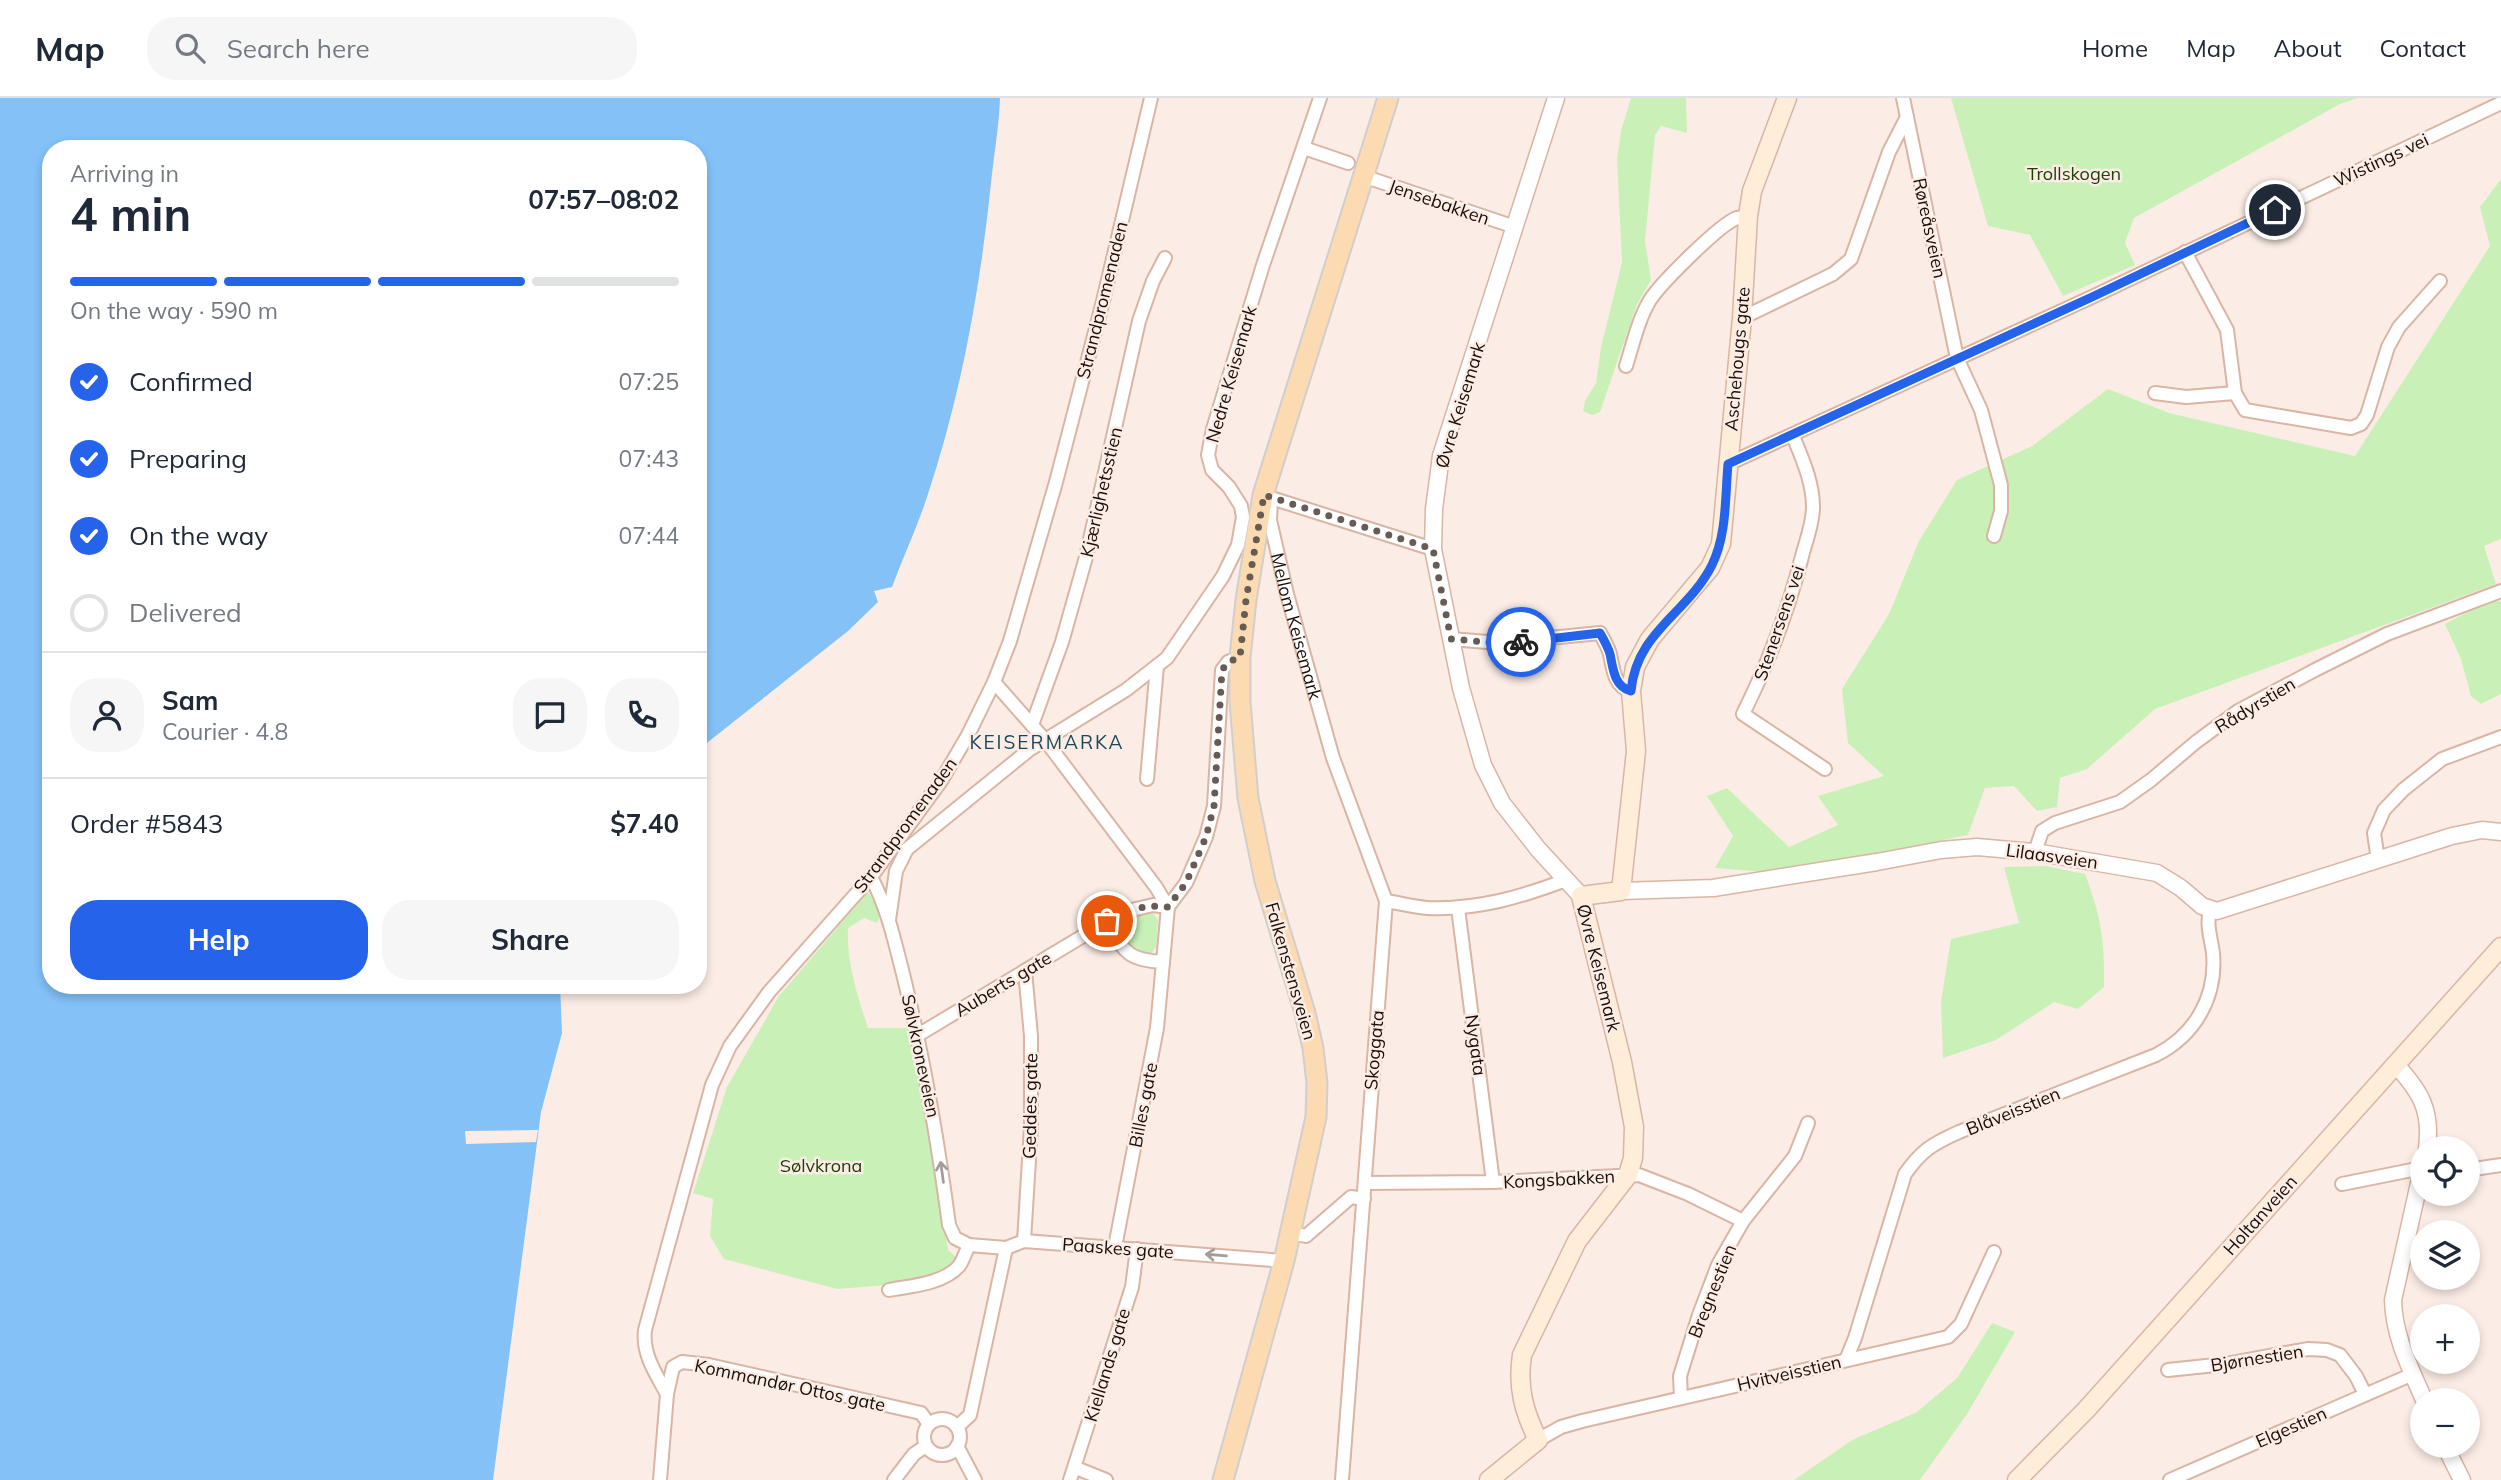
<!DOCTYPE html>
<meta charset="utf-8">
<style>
body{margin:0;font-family:Mulish,sans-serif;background:#f6f6f7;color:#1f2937;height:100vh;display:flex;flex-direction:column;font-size:26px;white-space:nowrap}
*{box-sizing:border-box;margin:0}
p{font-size:23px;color:#747a83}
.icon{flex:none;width:38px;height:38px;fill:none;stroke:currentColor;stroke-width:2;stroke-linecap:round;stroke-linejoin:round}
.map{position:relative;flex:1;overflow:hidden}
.panel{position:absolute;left:42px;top:42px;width:665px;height:854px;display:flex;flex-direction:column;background:#fff;border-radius:28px;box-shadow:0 4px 10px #0003}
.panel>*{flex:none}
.tools{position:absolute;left:2410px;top:1038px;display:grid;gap:14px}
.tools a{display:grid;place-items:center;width:70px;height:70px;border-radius:50%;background:#fff;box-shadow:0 4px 10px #0003;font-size:35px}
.pin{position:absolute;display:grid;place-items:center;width:60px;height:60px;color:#fff;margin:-30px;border:4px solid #fff;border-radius:50%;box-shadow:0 2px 7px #0007}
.courier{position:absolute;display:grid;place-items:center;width:70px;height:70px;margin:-35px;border:5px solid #2563eb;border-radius:50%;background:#fff;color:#222;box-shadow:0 2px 9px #0007}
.headline em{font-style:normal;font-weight:700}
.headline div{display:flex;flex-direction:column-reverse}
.headline{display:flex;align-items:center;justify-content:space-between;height:119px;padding:0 28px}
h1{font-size:46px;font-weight:700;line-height:52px}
.bar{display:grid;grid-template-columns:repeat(4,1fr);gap:10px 7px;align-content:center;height:84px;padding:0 28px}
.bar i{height:9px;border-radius:5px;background:#e0e1e3}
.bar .current{background:#2563eb}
.bar p{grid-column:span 4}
.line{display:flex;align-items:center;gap:18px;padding:0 28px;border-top:2px solid #e0e1e3}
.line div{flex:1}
.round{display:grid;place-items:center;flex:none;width:74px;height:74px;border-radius:28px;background:#f6f6f7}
ol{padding:0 28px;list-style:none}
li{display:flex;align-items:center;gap:21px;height:77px}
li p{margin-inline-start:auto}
li .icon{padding:7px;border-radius:50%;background:#2563eb;color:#fff;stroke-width:4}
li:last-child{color:#747a83}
li i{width:38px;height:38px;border:4px solid #e0e1e3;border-radius:50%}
.cta{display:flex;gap:14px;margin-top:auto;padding:14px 28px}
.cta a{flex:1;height:80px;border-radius:28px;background:#2563eb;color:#fff;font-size:28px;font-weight:700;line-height:80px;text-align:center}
.cta a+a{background:#f6f6f7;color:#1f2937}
header{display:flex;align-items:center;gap:42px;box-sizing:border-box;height:98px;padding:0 35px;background:#fff;border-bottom:2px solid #e0e1e3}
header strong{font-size:33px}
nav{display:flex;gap:38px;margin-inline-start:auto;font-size:24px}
.search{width:490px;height:63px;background:#f6f6f7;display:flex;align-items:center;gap:18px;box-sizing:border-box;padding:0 24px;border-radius:28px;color:#747a83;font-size:26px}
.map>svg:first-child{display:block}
.green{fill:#c9f1b7}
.water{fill:#83c1f7}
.pier{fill:#fbede6}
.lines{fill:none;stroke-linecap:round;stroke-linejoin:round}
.minor-casing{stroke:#d8b5a4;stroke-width:16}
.tertiary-casing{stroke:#d8b5a4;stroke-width:19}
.secondary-casing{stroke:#d8b5a4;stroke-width:21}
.primary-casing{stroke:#d1cfcd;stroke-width:23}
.minor{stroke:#fff;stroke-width:12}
.tertiary{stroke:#fff;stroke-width:16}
.secondary{stroke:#feedd9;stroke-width:18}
.primary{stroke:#fcdab2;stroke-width:19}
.oneway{stroke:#a39e9c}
.done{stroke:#675b55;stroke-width:7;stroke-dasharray:0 12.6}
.route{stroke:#2563eb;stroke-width:9}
.labels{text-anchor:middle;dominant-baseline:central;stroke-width:5;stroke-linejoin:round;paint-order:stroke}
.street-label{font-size:18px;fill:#180d07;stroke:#fbede6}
.park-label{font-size:18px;fill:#1e4005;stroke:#fbede6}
.neighbourhood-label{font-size:19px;letter-spacing:2px;fill:#18465a;stroke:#fbede6}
</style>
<header>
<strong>Map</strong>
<div class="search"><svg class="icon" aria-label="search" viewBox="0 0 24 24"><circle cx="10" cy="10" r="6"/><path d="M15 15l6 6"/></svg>Search here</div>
<nav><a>Home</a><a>Map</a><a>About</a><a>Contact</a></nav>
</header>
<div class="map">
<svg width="2501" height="1382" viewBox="0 0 2501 1382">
<rect width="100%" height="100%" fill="#fbede6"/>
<!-- green -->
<path class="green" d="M1631,0H1686L1687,35L1661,28L1655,37L1645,143L1651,182L1637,206L1600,314L1592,317L1583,313L1585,303L1596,285L1601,249L1622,164L1617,61L1621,33Z
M1951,0H2358L2340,6L2134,120L2125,145L2135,167L2063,198L2030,137L1988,128Z
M2501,81V441L2484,448L2496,486L2155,611L2087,671L2060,680L2057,709L2037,713L2014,688L1985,690L1968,737L1863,758L1765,774L1715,770L1733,738L1707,698L1727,690L1789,749L1838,727L1818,698L1884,678L1848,645L1842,591L1889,516L1919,443L1957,382L2032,348L2108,291L2169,315L2355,358L2490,148L2480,109Z
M2488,503H2501V596L2481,606L2471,598L2461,561L2445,526Z
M2045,768L2085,776C2101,818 2105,844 2104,889L2078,911L2054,904L1996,942L1943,960L1941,904L1951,841L2019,825L2004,769Z
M867,795L871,798L880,817L877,825L864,820L848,830C846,863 858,899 868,930H907L932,1043L948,1152L957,1160L950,1168L926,1178L888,1187L837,1191L724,1161L710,1138L713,1101L693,1095L727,989L779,898Z
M1147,815L1154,816L1158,822L1156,849L1152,855L1138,857C1117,833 1109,821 1147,815Z
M1992,1225L2015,1234L1967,1316L1920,1382H1794L1852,1342L1917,1314L1957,1280Z"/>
<!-- water -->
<path class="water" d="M0,0H1000C999,29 994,56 991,85C980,192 961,297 927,399C917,430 903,459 892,489L874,493L878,504L848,533L698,652V51H51V887H560L562,935L541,1014L493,1382H0Z"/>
<!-- pier -->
<path class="pier" d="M538,1032L536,1044L466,1046L465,1033Z"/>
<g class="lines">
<defs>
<g id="minor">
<path d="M1903,0L1957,260L1981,312L2001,387V413L1994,438"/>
<path d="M1304,50L1348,65"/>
<path d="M1363,78L1515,129"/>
<path d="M2185,154L2227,232L2235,295L2245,312L2351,330L2361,326L2367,317L2388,249L2399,229L2440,183"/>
<path d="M1742,220L1833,176L1851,161L1889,54L1907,19"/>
<path d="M1626,268C1633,246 1638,222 1650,202C1661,185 1720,126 1737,120C1740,119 1744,119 1748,118"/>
<path d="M2155,295L2186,299L2235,295"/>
<path d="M1793,338C1802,360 1813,384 1813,409C1813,423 1808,438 1804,451C1790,507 1769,564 1743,616L1825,671"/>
<path d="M1728,366L2092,199L2501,5"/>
<path id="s1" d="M1267,398L1271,400L1270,422L1287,496L1333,660L1386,803C1400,805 1414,809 1428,810C1477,812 1521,799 1566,782"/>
<path d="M1271,400L1433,451"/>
<path d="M1451,541L1499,545L1600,535C1604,542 1608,549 1610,556C1613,570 1614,589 1631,593"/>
<path d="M994,584L1045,642L1156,789L1168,809"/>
<path d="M1032,627L1062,544L1086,459L1139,223L1153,183L1165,160"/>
<path d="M1147,681L1157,568"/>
<path d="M2035,754L2042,733L2055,725L2120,704L2151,682L2196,644L2238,613L2315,572L2387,536L2501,493"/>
<path d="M2378,762L2374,735L2384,712L2403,692L2442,661L2501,639"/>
<path d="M871,779C888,811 895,845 904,880C924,962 938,1044 949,1127L955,1140L969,1147L1006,1150L1024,1143L1284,1163"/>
<path d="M1458,810L1493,1084"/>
<path d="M889,822L896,773L907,751L1029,652L1126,592L1167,560L1223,478L1238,447L1243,419L1241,408L1229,389L1212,372L1208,357L1213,331L1263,167L1320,0"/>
<path d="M1107,823C1124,853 1126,862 1163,864"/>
<path d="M918,937L1123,814L1153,807L1168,809"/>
<path d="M2468,1072L2501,1067"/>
<path d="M1365,1085L1493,1084L1639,1077L1688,1096L1743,1123"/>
<path d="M2342,1086L2422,1070"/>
<path d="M1291,1135L1306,1138L1351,1099L1364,1101"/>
<path d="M1024,1143L1031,1029V938L1025,873"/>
<path d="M1115,1149L1157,930L1168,809L1186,785L1206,739L1214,708L1222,572L1228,564L1240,559"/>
<path d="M889,1192C910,1188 943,1186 959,1168C963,1163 966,1153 969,1147"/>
<path d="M1846,1262L1855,1240L1905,1076C1921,1053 1932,1046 1959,1034L2156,957C2195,937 2217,899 2213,855C2211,840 2206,827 2210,812"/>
<path d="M2168,1272L2225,1266L2308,1251L2327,1252L2340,1257L2356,1278L2365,1296"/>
<path d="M667,1296C656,1276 642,1256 645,1232L712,987L730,948L769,894L871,779L941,683L968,637L994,584L1010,543L1056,384L1103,203L1151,0"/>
<path d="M1681,1299L1680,1278L1699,1217L1718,1167L1743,1123L1795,1058L1808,1025"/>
<circle cx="942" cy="1339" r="18"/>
<path d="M957,1329L970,1317L1006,1150"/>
<path d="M1538,1342L1561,1329L1582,1323L1948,1239L1961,1226L1994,1154"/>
<path d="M957,1348L975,1382"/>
<path d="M1076,1370L1106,1382"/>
<path d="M660,1382L667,1296L673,1269L682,1264L709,1267L921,1315L929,1326"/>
<path d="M894,1382L914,1356L926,1348"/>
<path d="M1070,1382L1132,1189L1137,1151"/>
<path d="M1342,1382L1386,803"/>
<path d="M2170,1382L2413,1276"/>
</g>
<path id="tertiary" d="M1556,0L1441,358L1434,411L1433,451L1461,590L1483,667L1502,705L1538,751L1581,798
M1621,793L1713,790L1877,764L1941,752L1977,749L2035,754L2157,775L2181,790L2202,808L2217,813L2452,738L2482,732L2501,734
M2396,967C2420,993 2432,1012 2427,1050
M2422,1072L2393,1202C2394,1239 2410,1269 2424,1302
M2445,1348L2462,1382"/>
<path id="secondary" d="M1489,1382L1538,1342C1524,1314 1517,1289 1522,1257L1577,1143L1628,1077L1633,1060L1634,1029L1622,964L1581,798L1621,793L1636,653L1631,593L1635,569L1650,541L1710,470L1721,446L1742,220L1748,118L1752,93L1787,0
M2017,1382L2086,1312L2501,849"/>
<path id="primary" d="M1223,1382L1284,1163L1316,1019L1317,985L1313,950L1305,915L1265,783L1248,700L1240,604V559L1246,502L1263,397L1388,0"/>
</defs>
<!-- minor casing -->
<use href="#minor" class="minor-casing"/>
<!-- tertiary casing -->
<use href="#tertiary" class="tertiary-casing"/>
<!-- secondary casing -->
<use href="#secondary" class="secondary-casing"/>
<!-- primary casing -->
<use href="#primary" class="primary-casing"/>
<!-- minor -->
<use href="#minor" class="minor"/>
<!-- tertiary -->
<use href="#tertiary" class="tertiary"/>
<!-- secondary -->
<use href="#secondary" class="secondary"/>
<!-- primary -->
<use href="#primary" class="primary"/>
</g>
<!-- one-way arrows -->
<defs><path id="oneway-shaft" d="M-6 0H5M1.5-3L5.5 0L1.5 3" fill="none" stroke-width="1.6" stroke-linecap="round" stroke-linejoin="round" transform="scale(1.75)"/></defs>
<g class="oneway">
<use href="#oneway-shaft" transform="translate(942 1074) rotate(-98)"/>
<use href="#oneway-shaft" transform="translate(1216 1157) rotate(-175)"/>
</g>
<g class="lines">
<!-- done -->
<path class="done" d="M1107,823C1127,812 1145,806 1168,809L1186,785L1206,739L1214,708L1222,572L1228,564L1240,559L1246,502L1264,397L1433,451L1451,541L1499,545L1521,544"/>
<!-- route -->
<path class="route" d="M1521,544L1600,535C1604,542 1608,549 1610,556C1613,570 1614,589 1631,593C1636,534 1688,515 1712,467C1727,436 1725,400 1728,366L2092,199L2275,112"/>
</g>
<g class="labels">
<!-- street labels -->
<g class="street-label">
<text transform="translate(2381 62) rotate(-25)">Wistings vei</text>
<text transform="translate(1439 104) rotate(19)">Jensebakken</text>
<text transform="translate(1930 130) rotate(78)">Røreåsveien</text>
<text transform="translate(1102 202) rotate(-76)">Strandpromenaden</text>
<text transform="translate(1737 261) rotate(-85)">Aschehougs gate</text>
<text transform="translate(1231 276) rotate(-74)">Nedre Keisemark</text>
<text transform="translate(1460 307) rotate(-73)">Øvre Keisemark</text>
<text transform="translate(1101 394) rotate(-77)">Kjærlighetsstien</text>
<text transform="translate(1779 525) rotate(-71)">Stenersens vei</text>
<text stroke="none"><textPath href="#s1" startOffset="136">Mellom Keisemark</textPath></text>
<text transform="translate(2255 607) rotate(-31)">Rådyrstien</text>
<text transform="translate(905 727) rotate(-54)">Strandpromenaden</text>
<text transform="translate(2052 758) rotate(8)">Lilaasveien</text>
<text transform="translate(1599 870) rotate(76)">Øvre Keisemark</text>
<text transform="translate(1291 873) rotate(74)">Falkenstensveien</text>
<text transform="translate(1003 886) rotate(-31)">Auberts gate</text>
<text transform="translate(1476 947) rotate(82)">Nygata</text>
<text transform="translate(1374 952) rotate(-85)">Skoggata</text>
<text transform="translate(921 958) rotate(78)">Sølvkroneveien</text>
<text transform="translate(1143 1007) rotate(-79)">Billes gate</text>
<text transform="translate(1030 1008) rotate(-89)">Geddes gate</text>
<text transform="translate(2013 1013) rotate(-22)">Blåveisstien</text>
<text transform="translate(1559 1081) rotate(-3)">Kongsbakken</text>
<text transform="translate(2260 1117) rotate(-48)">Holtanveien</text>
<text transform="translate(1118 1150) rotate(4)">Paaskes gate</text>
<text transform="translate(1712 1193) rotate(-68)">Bregnestien</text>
<text transform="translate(2257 1260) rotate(-9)">Bjørnestien</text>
<text transform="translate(1107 1267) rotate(-73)">Kiellands gate</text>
<text transform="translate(1789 1275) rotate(-13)">Hvitveisstien</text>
<text transform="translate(790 1287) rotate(12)">Kommandør Ottos gate</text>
<text transform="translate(2291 1329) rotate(-24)">Elgestien</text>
</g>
<!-- park labels -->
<g class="park-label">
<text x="2074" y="75">Trollskogen</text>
<text x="821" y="1067">Sølvkrona</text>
</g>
<!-- neighbourhood labels -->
<g class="neighbourhood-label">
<text x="1047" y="644">KEISERMARKA</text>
</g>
</g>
</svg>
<div class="tools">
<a><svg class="icon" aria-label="locate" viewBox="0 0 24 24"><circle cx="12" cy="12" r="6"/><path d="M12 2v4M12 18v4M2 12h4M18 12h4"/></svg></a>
<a><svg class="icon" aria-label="layers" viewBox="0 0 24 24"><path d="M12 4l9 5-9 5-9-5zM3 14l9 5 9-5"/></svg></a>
<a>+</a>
<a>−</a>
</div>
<div class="pin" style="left:1107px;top:823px;background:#ea580c"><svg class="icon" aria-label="bag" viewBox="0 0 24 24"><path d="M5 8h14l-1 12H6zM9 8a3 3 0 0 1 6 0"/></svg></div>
<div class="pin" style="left:2275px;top:112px;background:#1f2937"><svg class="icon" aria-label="home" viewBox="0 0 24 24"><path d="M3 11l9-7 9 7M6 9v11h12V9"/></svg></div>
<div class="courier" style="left:1521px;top:544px"><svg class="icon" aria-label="bike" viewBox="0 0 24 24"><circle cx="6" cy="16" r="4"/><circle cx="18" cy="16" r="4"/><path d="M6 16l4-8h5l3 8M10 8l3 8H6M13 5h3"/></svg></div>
<section class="panel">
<div class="headline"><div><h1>4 min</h1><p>Arriving in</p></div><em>07:57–08:02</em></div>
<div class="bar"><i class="current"></i><i class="current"></i><i class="current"></i><i></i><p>On the way · 590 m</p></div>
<ol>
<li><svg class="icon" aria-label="check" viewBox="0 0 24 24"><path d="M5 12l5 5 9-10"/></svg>Confirmed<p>07:25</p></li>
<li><svg class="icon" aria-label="check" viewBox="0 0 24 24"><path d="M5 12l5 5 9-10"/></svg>Preparing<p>07:43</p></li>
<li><svg class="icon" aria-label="check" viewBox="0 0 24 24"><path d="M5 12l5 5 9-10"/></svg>On the way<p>07:44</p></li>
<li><i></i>Delivered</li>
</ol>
<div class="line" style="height:126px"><a class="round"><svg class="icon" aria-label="person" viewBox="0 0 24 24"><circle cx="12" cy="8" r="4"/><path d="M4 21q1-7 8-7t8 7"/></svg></a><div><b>Sam</b><p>Courier · 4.8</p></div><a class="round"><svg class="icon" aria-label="chat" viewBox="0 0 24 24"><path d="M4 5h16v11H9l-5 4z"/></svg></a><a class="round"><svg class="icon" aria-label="phone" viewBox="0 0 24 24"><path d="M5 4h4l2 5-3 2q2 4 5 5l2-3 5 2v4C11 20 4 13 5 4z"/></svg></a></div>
<div class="line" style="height:91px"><div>Order #5843</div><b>$7.40</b></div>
<div class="cta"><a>Help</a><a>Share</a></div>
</section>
</div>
